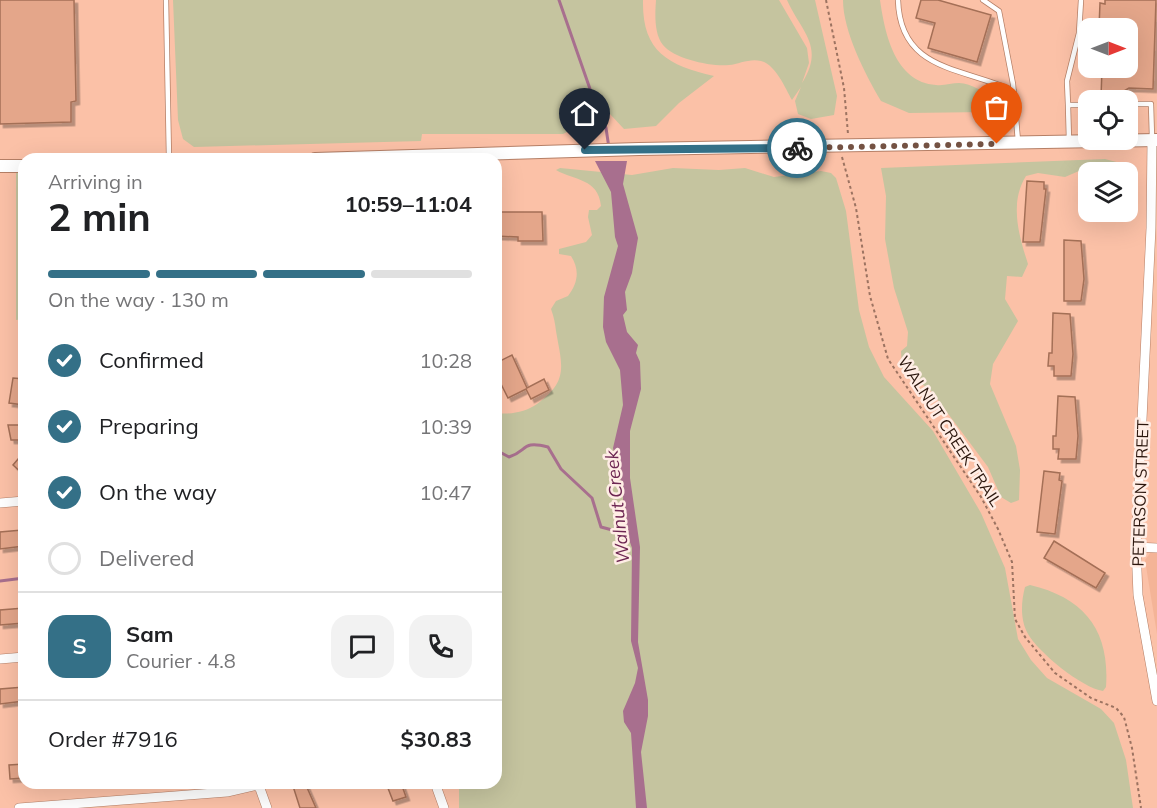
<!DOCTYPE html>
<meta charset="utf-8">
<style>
body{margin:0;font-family:Mulish,sans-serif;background:#f2f2f2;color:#202124;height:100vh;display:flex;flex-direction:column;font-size:22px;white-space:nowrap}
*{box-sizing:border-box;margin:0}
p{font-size:20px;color:#757577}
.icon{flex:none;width:33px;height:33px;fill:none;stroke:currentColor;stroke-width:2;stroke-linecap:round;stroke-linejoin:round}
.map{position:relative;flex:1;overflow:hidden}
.sheet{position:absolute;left:18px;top:153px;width:484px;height:636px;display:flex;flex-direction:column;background:#fff;border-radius:18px;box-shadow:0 6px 24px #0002}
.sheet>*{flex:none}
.needle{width:39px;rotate:90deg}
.tools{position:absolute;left:1078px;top:18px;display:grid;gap:12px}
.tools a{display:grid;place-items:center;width:60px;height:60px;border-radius:12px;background:#fff;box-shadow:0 6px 24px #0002;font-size:30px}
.pin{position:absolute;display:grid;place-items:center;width:51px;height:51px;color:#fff;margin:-62px -26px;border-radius:50% 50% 50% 0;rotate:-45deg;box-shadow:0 0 6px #0007}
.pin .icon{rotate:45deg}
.courier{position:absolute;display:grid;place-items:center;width:60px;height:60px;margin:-30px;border:4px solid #347087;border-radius:50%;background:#fff;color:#222;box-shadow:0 2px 8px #0007}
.overview em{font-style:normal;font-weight:700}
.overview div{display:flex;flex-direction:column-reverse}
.overview{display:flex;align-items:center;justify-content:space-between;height:102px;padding:0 30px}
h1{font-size:39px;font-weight:700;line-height:45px}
.bar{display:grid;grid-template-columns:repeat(4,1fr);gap:9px 6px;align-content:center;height:72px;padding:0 30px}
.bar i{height:8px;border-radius:4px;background:#e0e0e0}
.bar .on{background:#347087}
.bar p{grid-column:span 4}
.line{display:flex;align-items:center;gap:15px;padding:0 30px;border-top:2px solid #e0e0e0}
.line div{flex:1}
.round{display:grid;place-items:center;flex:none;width:63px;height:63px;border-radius:18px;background:#f2f2f2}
ol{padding:0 30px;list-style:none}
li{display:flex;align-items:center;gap:18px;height:66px}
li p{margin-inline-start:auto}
li .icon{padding:6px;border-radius:50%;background:#347087;color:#fff;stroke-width:4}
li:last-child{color:#757577}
li i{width:33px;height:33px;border:3px solid #e0e0e0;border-radius:50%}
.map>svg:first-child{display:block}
.built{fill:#f4b497}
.green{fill:#c5c49f}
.water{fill:#a86f8e}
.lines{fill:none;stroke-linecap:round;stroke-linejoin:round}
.stream{stroke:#a86f8e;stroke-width:3}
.building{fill:#e4a68a;stroke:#a46f57;stroke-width:1.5;filter:url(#shadow)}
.lane-casing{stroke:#b57f66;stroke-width:6}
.street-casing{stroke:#b57f66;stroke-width:10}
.secondary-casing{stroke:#b57f66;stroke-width:14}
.path{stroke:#9c7361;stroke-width:2;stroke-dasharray:3 3;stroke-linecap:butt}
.lane{stroke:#fff;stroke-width:4.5}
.street{stroke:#fff;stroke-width:9}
.secondary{stroke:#fff;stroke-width:12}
.done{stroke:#745243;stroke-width:6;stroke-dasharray:0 10.8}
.route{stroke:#347087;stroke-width:8}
.labels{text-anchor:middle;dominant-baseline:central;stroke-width:5;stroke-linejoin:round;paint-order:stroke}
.street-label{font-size:16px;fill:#2b160d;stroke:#ffede5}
.water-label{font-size:18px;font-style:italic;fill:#6d2652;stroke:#ffede5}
</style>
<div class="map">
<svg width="1157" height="808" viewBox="0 0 1157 808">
<defs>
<filter id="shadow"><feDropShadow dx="3.5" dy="3.5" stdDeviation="0" flood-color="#0004"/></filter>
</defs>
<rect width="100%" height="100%" fill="#fbc1a7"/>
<!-- built -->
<path class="built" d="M1151,552H1157V634L1145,560Z"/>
<!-- green -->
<path class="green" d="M173,0H643C642,51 667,65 714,76L679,103L656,126L624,129L609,113L591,112L583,124L563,134H422L421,141L194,147L183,139L178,120Z
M656,0H779L807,48L809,63L802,83C825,46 802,33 787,0H815L837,96L834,115L811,119L798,114L795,101L801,87L792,100C785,88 776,65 761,61C750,58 739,64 729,65C712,67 674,59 663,45C654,34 655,14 656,0Z
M843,0H880C885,34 895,82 936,85C944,86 952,83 959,83C971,83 987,94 997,100L1000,106L986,112L909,113L881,101C865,74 843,31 843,0Z
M1105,159L1128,165C1135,178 1134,187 1131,201L1128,203V172L1079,171L1065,177L1038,173L1026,176C1009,203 1019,236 1028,264L1022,277L1007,276L1005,299L1018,321L993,364L990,384L1016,446L1020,470L1019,500L1011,503L1001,497L988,467L931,391L902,369L901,351L907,346L908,332L894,288L885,239L886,196L881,168Z
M560,168L632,175L673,168L719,170L745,168L774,177L821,171L831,173L836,178L846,211L859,310L869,347L884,377L933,431L981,513L1005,568L1018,639L1031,660L1047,678L1101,709L1114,723L1126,760L1133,808H459V783H496L497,413C509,415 526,412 537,404C569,381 562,366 556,331C555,323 554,317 551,309L556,301L568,296C578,283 580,270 571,256L559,254V249L586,242L592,235L588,217L589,210H597L601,206C598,178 575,181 556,170Z
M24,172V319L16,320V173Z
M1030,585C1085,598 1110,631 1106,687L1103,691C1082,688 1038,652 1028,634C1020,620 1021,602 1025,587Z"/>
<!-- water -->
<path class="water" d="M595,161H627L623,184L638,238L632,273L625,292L627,310L623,315L627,332L638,345L636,353L640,362L641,389L630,431V478L640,547L638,642L648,700V716L641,752L647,808H636L631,733L624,722L623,711L635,683L638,668L631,641L632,548L623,522V490L613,448L623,405L620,370L606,342L603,327L604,297L618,246L615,237L611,192Z"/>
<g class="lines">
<!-- stream -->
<path class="stream" d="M559,0L597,109L606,128L609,148
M496,450L509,457C528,451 521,440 548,447L561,469L592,498L601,527L631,535
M0,581L24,578"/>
</g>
<!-- building -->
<path class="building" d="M0,0H74L76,101L71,102V122L0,124Z
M921,0H938L991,15L977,62L928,48L935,23L916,18Z
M1105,0H1156L1153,89L1129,88L1119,94V98H1101L1102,68H1128V28H1099L1100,3L1105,4Z
M1027,181L1044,182V189H1046L1040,242H1023Z
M496,212H542L543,241H518V237L496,236Z
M1064,240L1081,241L1084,279L1081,301H1064Z
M1053,313L1070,314L1073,354L1071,376H1054V366H1048L1049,353H1052Z
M512,355L527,388L544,379L549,390L531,399L526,389L508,398L496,374V363Z
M13,378L24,379V405L9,403Z
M1058,396L1075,397L1078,436L1076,459H1058L1059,449H1053V436H1056Z
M8,425H24V440H11Z
M24,452V475L13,465Z
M1044,471L1060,473L1059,480L1062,481L1055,534L1037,532Z
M22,530L24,546L0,549V532Z
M1054,541L1105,573L1096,588L1044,558Z
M24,608V623L0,625V610Z
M24,687V701L0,704V689Z
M24,764V778L10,779L9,765Z
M292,783H305L316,808H300Z
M386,783H401L406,797L393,801Z"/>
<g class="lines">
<defs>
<path id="lane" d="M166,0L169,159
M898,0C900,72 963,67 1014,91
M983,0L999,11L1013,84L1018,141
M1128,104H1151L1152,138
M1068,105L1067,81L1079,33L1081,0
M1069,141L1068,105H1089"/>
<path id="street" d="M1152,140L1151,228L1136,547L1138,595L1157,701
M0,503L24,501
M1136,547L1157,548
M0,659L24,657
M258,783L267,808
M435,783L444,808
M19,808L227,792L258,785"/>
<path id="secondary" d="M315,159L639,149L1157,140
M0,166H24"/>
</defs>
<!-- lane casing -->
<use href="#lane" class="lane-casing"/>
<!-- street casing -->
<use href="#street" class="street-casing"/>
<!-- secondary casing -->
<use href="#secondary" class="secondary-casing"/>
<!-- path -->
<path class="path" d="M826,0L844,88L848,134
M842,157L856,208L870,296L888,359L981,497L998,529L1012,562L1015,619L1025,637L1055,673L1091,698L1116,708L1124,717L1132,748L1141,808"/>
<!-- lane -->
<use href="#lane" class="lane"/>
<!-- street -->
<use href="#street" class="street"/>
<!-- secondary -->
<use href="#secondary" class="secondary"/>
</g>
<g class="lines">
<!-- done -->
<path class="done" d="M797,148L997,144"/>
<!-- route -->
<path class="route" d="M585,150L797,148"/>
</g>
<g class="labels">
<!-- street labels -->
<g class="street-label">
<text transform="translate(950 431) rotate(57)">WALNUT CREEK TRAIL</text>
<text transform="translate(1140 493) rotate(-88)">PETERSON STREET</text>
</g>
<!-- water labels -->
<g class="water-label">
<text transform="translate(617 507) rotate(-96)">Walnut Creek</text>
</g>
</g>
</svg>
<div class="tools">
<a><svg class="needle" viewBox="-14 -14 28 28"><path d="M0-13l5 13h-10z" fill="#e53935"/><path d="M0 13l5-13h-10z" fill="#757577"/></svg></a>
<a><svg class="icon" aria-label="locate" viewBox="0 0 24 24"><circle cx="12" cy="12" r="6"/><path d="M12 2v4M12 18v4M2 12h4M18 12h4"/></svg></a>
<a><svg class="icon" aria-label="layers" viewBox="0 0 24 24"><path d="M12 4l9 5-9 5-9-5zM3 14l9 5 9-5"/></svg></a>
</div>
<div class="pin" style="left:997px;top:144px;background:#ea580c"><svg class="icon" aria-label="bag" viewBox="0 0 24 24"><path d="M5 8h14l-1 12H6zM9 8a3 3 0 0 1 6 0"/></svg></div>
<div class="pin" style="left:585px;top:150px;background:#1f2937"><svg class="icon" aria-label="home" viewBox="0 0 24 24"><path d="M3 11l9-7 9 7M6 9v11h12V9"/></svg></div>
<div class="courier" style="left:797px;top:148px"><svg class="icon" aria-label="bike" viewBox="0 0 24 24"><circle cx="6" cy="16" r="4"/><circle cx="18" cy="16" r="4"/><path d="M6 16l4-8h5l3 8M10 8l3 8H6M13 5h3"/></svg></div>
<section class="sheet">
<div class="overview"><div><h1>2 min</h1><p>Arriving in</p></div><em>10:59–11:04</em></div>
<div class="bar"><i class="on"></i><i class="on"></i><i class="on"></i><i></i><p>On the way · 130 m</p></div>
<ol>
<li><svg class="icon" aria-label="check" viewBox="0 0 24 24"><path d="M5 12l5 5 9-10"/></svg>Confirmed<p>10:28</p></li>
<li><svg class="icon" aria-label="check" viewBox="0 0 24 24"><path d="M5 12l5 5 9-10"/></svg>Preparing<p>10:39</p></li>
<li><svg class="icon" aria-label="check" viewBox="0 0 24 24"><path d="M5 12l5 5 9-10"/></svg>On the way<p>10:47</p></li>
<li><i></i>Delivered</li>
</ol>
<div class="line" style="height:108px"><b class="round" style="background:#347087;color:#fff">S</b><div><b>Sam</b><p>Courier · 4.8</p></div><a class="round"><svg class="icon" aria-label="chat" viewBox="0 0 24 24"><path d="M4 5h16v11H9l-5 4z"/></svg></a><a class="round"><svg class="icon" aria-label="phone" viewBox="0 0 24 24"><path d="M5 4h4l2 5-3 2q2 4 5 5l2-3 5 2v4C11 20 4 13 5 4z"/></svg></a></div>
<div class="line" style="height:78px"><div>Order #7916</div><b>$30.83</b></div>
</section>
</div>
